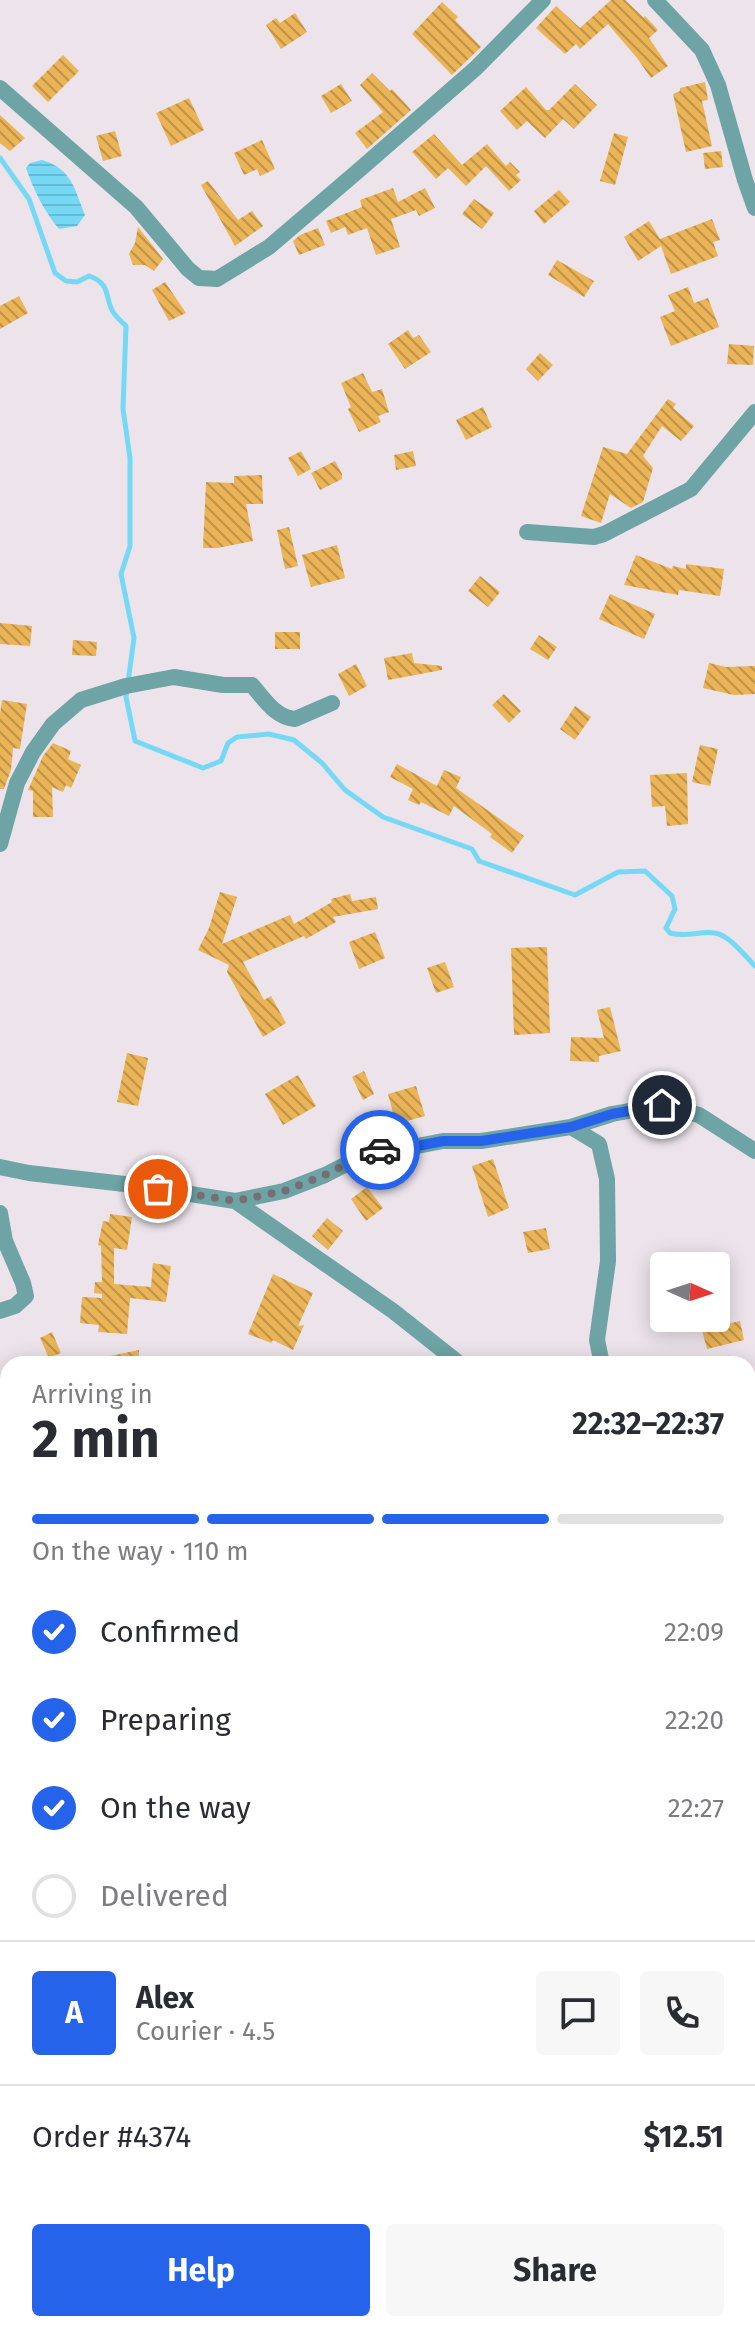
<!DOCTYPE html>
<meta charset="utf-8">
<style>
body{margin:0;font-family:"Fira Sans",sans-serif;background:#f7f7f7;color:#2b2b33;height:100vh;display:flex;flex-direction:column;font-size:30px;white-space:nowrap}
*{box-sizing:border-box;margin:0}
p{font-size:26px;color:#7c7c81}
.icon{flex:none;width:44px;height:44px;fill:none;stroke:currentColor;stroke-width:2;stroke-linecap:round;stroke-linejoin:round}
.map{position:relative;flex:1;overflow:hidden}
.sheet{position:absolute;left:0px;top:1356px;width:756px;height:976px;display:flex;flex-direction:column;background:#fff;border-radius:24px 24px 0 0;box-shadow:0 4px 20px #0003}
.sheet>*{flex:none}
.needle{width:52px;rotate:93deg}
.buttons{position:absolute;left:650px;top:1252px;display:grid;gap:16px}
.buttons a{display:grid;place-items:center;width:80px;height:80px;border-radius:8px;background:#fff;box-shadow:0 4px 20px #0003;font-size:40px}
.pin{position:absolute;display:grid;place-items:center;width:68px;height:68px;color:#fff;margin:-34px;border:4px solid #fff;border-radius:50%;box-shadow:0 2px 8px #0007}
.courier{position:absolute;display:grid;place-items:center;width:80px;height:80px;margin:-40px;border:6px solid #2563eb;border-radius:50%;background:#fff;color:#222;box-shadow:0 2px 10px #0007}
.headline em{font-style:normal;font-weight:700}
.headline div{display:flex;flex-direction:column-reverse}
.headline{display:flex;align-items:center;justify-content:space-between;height:136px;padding:0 32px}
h1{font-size:52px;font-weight:700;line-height:60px}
.bar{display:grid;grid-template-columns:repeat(4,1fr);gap:12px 8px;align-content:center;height:96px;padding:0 32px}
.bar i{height:10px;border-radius:6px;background:#e1e1e2}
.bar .active{background:#2563eb}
.bar p{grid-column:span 4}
.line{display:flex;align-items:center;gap:20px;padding:0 32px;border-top:2px solid #e1e1e2}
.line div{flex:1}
.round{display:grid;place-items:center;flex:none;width:84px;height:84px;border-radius:8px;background:#f7f7f7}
ol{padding:0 32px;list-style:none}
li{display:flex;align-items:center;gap:24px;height:88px}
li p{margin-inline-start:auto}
li .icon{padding:8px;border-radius:50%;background:#2563eb;color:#fff;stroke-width:4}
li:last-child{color:#7c7c81}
li i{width:44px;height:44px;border:4px solid #e1e1e2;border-radius:50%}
.action{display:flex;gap:16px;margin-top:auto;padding:16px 32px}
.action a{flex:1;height:92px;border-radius:8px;background:#2563eb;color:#fff;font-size:32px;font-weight:700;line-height:92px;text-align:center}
.action a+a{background:#f7f7f7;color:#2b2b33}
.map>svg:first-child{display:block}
.grass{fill:url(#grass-dots)}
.water{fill:url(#water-rules)}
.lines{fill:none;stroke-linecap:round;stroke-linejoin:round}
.stream{stroke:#75d9f5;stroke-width:5}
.building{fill:url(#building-back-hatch)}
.path{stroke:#a59ea4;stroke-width:3;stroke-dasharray:8 4;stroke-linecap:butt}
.minor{stroke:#6ea4a5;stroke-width:16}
.tertiary{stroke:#6ea4a5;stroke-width:20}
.done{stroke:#756f75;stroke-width:8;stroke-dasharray:0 14.4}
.route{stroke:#2563eb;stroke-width:10}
</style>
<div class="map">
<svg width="755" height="2332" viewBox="0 0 755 2332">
<defs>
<pattern id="grass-dots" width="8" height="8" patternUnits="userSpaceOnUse" patternTransform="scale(2)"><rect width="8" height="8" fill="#e5b0e4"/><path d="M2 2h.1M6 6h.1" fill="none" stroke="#ba90ba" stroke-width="1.8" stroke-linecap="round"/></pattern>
<pattern id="water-rules" width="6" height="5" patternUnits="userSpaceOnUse" patternTransform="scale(2)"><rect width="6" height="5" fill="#75d9f5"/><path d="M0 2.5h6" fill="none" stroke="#66bbd3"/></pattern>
<pattern id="building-back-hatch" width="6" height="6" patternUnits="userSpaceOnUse" patternTransform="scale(2)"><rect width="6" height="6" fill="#eab457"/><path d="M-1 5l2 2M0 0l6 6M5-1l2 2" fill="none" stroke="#be9349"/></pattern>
</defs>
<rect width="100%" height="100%" fill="#ece3eb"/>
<!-- grass -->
<path class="grass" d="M755,1383V2053H748V1385Z"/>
<!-- water -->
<path class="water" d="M42,160C72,169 74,188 85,215L77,226L59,229C44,211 34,191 26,168L30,163Z"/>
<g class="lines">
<!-- stream -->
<path class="stream" d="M0,158L29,199L55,273L66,281L77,282L89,276C112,284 104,297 113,312C116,317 122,322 126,326L123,409L130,458V546L121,574L134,638L126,697L135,741L203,768L221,761L228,743L237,737L269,734L294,740L322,763L345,790L383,817L472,849L479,861L575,895L618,872L645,871L672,896L675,909L666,928L670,933C689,938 700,930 715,933C729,935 745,956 755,966
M290,2324L293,2327L381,2332
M12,2332L17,2324"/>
</g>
<!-- building -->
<path class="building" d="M611,0H625L644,18L645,16L658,30L649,38L668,66L651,78L637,58L608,24L580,49L576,44L565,54L536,28L556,6L580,28Z
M442,2L458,17L455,20L481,47L452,75L412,34Z
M295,13L307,32L281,49L266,25L276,18L280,23Z
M63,55L79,71L48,102L32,86Z
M372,73L390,91L392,89L411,110L367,149L355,133L383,112L360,85Z
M705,82L708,100L702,101L712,146L686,152L673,94L680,91V88Z
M341,84L352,101L331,113L321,96Z
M575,84L597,105L574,129L563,119L545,138L527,121L517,130L500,111L526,87L546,110H549Z
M189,98L204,130L171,146L156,113Z
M0,115L25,138L10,151L0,143Z
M115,131L122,156L103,161L96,136Z
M614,133L628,137L615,185L600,181Z
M434,134L462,165L487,144L506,166L510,162L520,172L516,175L521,180L509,191L486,166L466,186L448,168L436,179L412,152Z
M262,140L275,169L260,176L257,169L244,175L234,153Z
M721,151L723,167L705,169L703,153Z
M208,181L238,220L252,211L263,226L235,246L201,185Z
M393,188L398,202L425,188L435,208L419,216L416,210L391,219L400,247L376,255L367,228L348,235L345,227L331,233L326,221L362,207L360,200Z
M559,190L570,202L544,224L534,211Z
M474,199L494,213L482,229L462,214Z
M712,219L720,240L713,242L718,256L671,274L661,246L638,261L624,237L649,221L660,239Z
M138,227L163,259L154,271L145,265H133L129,254L135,243Z
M318,228L325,245L299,255L293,241L300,235Z
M557,260L594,281L584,297L548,275Z
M165,282L186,313L169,321L152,290Z
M688,287L694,303L708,298L719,327L671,346L660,317L675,311L668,295Z
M19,296L28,313L0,329V306Z
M408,330L413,338L419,335L431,352L405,369L388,344Z
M729,344L754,346L753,365L727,364Z
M540,353L553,365L538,381L526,369Z
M363,373L372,392L382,389L389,412L378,416L381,422L359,432L348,409L351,407L341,383Z
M668,399L676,404L673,408L694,426L681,441L662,426L643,456L653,468L643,502L631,508L610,494L601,523L581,516L603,447L627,454Z
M483,407L492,427L466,440L456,420Z
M301,451L311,469L298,476L288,458Z
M413,451L416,466L396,470L394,455Z
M335,461L342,474V479L320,490L311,473Z
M262,475L263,504H246L253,541L217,548H203L206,482L234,483V476Z
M289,527L298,566L285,569L277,530Z
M337,545L345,578L311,587L302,555Z
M636,555L672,569L673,566L686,569V564L724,569L720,596L679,590L678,595L624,585Z
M480,576L500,592L488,607L468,591Z
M610,594L655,614L644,639L599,619Z
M0,623L32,626L30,646L0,644Z
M275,632H300V649H275Z
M539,635L557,647L548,660L530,649Z
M73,640L97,642L96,656L72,655Z
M412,653L414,663L442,666V670L388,680L384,658Z
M709,663L726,667L755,666V694L734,695L703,688Z
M356,664L367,686L349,696L338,674Z
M504,694L521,711L509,723L492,705Z
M2,700L27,704L20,749L13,748L11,770L4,789H0V714Z
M575,706L591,717L575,740L560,729Z
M53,743L71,751L68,759L81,765L71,788L66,785L63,792L52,787L53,817H33V791L28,790L43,756Z
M700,745L718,749L710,786L692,782Z
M397,764L437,786L444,770L461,777L456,788L524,836L512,853L490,837L492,834L454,806L449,816L421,802L419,805L408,800L413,789L390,777Z
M687,773L688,824L667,826L665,806L652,807L650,775Z
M220,892L237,897L222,944L290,915L294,924L332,902L331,899L350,894L352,901L376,897L378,909L333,917L336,922L306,939L304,936L243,962L264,1000L271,996L286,1023L263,1037L227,972L229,965L198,950L209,928Z
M375,932L385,958L359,969L349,942Z
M547,947L550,1033L514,1035L511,948Z
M445,962L454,987L436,993L427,968Z
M610,1007L621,1051L599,1056V1062L570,1061L571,1037L604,1038L597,1010Z
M127,1053L148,1058L138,1106L117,1102Z
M364,1071L374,1094L363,1100L352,1077Z
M298,1075L316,1106L283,1125L265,1094Z
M416,1086L425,1116L396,1124L388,1094Z
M493,1159L509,1208L488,1217L472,1166Z
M367,1187L383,1208L366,1221L351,1199Z
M110,1214L132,1217L127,1250L114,1248V1284L151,1287L153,1263L171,1266L166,1302L130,1298L127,1334L98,1332L99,1325L80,1323L82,1297L102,1298V1294L94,1293L95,1282H102L101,1246L98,1245L103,1221L109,1222Z
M327,1218L343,1231L328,1250L312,1236Z
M546,1228L550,1249L528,1253L523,1232Z
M273,1274L313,1293L298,1326L304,1325L293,1350L273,1340L271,1343L248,1334Z
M740,1321L744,1340L707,1349L702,1330Z
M52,1332L61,1353L49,1358L40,1338Z
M139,1350V1364H101L100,1358Z"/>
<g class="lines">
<!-- path -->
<path class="path" d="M748,1444L755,1443
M442,2324V2332"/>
<!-- minor -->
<path class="minor" d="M655,0L702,50L718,85L745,180L755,208
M0,88L136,207L188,269L199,278L217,279L269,247L358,171L476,68L543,0
M527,532L594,537L604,534L691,489L755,412
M0,844L17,783L33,752L53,724L81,700L126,686L174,677L223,685H252C264,699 275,717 295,719L332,703
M571,1127L599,1144L607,1179L608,1261L597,1340L602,1364
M0,1167L29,1173L133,1185L235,1201L284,1191L325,1175L372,1151L407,1148L443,1141H481L571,1127L612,1114L662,1105L699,1115L755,1151
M235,1201L393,1311L460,1364
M0,1213L5,1241L23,1283L26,1296L15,1306L0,1311
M0,1624L8,1622
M100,2332L104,2324"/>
<!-- tertiary -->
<path class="tertiary" d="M0,1467L8,1494
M0,2057L8,2058"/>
</g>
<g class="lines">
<!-- done -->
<path class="done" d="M158,1189L235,1201L284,1191L325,1175L372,1151L380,1150"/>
<!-- route -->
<path class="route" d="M380,1150L407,1148L443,1141H481L571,1127L612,1114L662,1105"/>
</g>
</svg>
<div class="buttons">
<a><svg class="needle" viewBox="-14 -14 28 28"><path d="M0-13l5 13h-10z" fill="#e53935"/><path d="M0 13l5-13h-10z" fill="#7c7c81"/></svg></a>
</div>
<div class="pin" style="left:158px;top:1189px;background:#ea580c"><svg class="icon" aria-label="bag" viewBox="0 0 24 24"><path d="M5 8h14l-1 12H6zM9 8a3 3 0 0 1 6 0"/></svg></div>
<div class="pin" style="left:662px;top:1105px;background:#1f2937"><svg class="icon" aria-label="home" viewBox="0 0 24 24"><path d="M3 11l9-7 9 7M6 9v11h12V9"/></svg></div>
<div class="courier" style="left:380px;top:1150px"><svg class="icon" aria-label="car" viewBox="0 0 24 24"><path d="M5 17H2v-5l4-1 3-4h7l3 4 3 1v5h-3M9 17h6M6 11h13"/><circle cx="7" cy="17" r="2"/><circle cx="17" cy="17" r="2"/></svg></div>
<section class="sheet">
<div class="headline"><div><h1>2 min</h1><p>Arriving in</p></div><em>22:32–22:37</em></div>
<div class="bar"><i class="active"></i><i class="active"></i><i class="active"></i><i></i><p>On the way · 110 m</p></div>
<ol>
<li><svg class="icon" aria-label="check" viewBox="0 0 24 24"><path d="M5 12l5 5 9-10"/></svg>Confirmed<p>22:09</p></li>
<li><svg class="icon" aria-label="check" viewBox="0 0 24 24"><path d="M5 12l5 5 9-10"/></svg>Preparing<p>22:20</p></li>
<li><svg class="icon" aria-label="check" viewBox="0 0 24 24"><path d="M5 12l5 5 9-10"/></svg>On the way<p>22:27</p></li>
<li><i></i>Delivered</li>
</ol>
<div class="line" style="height:144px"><b class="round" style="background:#2563eb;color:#fff">A</b><div><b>Alex</b><p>Courier · 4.5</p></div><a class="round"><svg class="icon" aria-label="chat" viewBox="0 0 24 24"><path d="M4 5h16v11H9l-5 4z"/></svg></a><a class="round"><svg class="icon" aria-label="phone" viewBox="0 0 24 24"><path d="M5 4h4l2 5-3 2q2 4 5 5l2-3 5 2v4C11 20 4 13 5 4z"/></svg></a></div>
<div class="line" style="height:104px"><div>Order #4374</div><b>$12.51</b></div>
<div class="action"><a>Help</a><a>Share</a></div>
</section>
</div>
